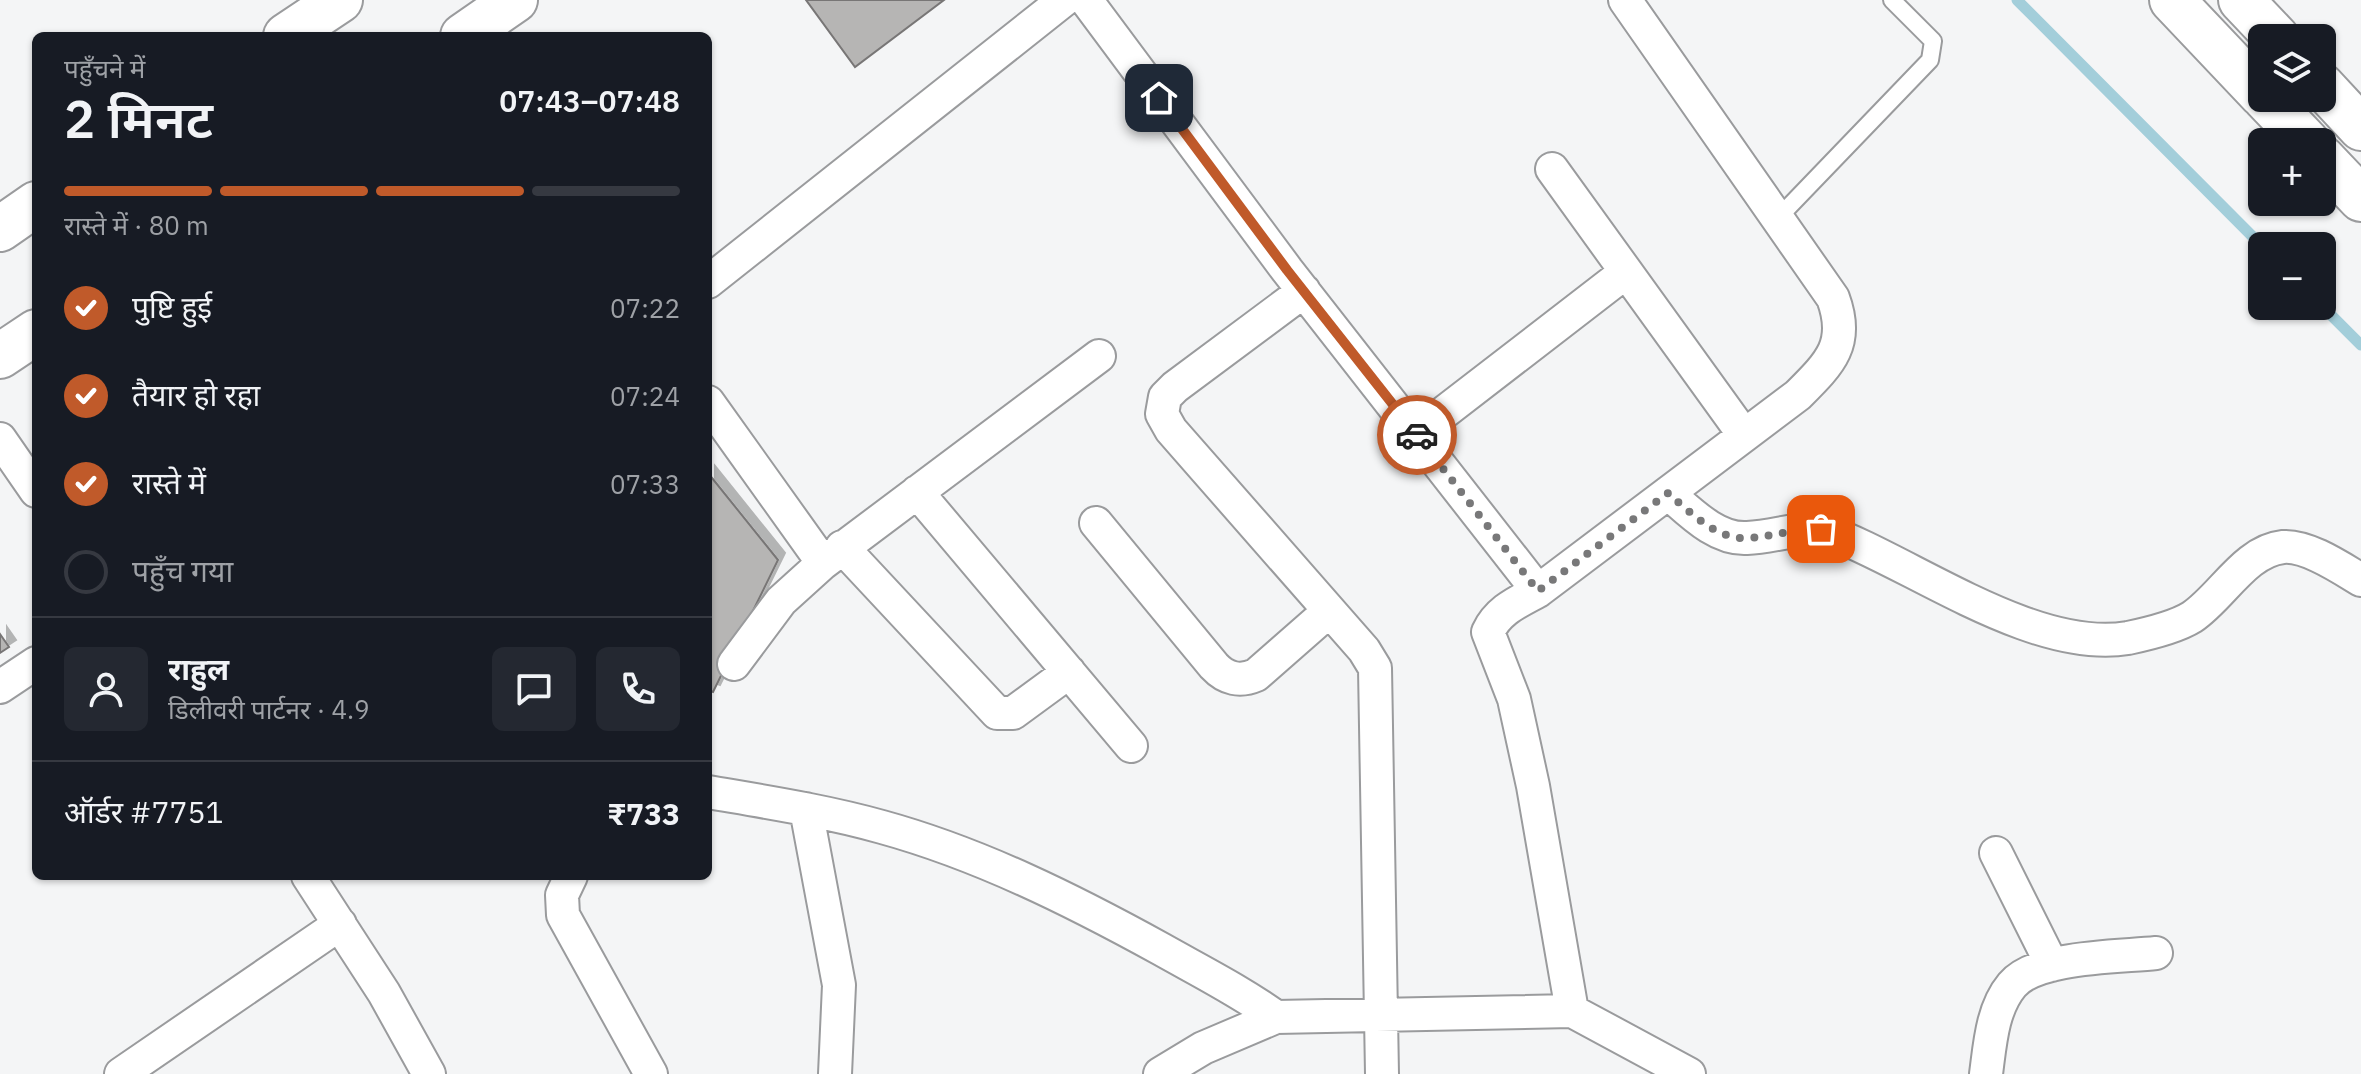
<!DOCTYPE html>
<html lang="hi">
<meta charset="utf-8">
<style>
body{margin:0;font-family:"IBM Plex Sans","Noto Sans Devanagari",sans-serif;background:#242831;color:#f1f3f6;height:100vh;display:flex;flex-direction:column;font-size:30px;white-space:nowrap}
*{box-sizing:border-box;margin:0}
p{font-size:26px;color:#9ea1a6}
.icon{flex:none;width:44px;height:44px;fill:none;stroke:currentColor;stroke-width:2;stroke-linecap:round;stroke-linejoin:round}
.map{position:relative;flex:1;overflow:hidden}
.sheet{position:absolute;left:32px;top:32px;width:680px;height:848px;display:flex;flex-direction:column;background:#171b24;border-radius:12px;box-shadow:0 2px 6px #0004}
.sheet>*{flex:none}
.fabs{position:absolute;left:2248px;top:24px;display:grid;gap:16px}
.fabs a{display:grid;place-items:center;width:88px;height:88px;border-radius:12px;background:#171b24;box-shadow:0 2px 6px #0004;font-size:40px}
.pin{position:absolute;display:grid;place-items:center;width:68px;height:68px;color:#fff;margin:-34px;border-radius:16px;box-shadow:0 4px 12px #0006}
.courier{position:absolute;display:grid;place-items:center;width:80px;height:80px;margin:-40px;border:6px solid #c05a2a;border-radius:50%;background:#fff;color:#222;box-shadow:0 2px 10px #0007}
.headline em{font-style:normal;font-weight:600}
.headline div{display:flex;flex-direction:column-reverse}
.headline{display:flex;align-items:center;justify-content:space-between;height:136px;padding:0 32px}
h1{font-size:52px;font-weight:600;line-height:60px}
.bar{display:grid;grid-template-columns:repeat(4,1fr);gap:12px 8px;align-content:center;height:96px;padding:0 32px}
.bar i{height:10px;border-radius:6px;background:#363941}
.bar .on{background:#c05a2a}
.bar p{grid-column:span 4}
.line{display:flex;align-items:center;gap:20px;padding:0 32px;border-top:2px solid #363941}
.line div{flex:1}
.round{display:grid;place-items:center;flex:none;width:84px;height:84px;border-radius:12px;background:#242831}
ol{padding:0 32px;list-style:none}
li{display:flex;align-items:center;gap:24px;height:88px}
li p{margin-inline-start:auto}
li .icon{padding:8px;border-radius:50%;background:#c05a2a;color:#fff;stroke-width:4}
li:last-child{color:#9ea1a6}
li i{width:44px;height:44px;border:4px solid #363941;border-radius:50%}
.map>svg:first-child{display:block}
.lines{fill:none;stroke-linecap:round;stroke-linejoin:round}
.stream{stroke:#a3ceda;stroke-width:11}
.building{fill:#b6b5b4;stroke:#787676;stroke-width:2;filter:url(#shadow)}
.lane-casing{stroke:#9a9b9d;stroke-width:20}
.street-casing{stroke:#9a9b9d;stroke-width:36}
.secondary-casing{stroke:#9a9b9d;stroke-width:48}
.highway-casing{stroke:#9a9b9d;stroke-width:48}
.lane{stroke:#fff;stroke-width:16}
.street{stroke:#fff;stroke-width:32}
.secondary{stroke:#fff;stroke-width:44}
.highway{stroke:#fff;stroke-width:44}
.done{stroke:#787879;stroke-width:8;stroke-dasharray:0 14.4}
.route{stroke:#c05a2a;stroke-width:10}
</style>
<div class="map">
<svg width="2361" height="1074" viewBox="0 0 2361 1074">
<defs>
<filter id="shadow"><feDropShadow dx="7" dy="-7" stdDeviation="0" flood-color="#0004"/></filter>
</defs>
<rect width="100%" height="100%" fill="#f4f5f6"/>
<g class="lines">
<!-- stream -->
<path class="stream" d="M2017,0L2262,246
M2322,306L2361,345"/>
</g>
<!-- building -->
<path class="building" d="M806,0H944L855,67Z
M708,473L778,560L713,692L708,690Z
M0,634L9,647L0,653Z"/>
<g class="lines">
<defs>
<path id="lane" d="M1776,220L1930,60L1933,41L1892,0"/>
<path id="street" d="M1086,0L1287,270L1538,591
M1552,169L1744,435
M708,282L1064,0
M1304,291L1175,387L1165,397L1162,414L1171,430L1364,650L1375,668L1382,1074
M708,402L823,563
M1416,434L1626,272
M0,439L36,491
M917,492L1131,746
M1668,493C1689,511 1716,540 1747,538C1773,537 1795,528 1821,529C1910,561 2032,654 2128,638C2147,634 2176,627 2192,617C2222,597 2245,551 2283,547C2307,545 2341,568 2361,580
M1096,523L1214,666C1226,679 1240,682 1256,675L1329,611
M842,547L997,713H1013L1069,672
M734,664L781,601L823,563L1099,356
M0,687L36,663
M708,792C766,802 825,811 882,827C980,854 1072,900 1161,949C1200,971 1240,991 1276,1017
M806,809L839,985L835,1074
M1996,853L2052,965
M308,876L384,993L429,1074
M571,876L562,895L563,915L651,1074
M1572,1011L1533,786L1514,699L1488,632C1498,610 1518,602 1538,591L1798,395C1830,363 1850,344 1833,298L1625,0
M121,1074L340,924
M1160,1074L1203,1048L1276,1017L1572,1011L1689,1074
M1986,1074C1990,1044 1992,1009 2012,985C2036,956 2119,957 2156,953"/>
<path id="secondary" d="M286,36L340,0
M463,36L515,0
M0,229L36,204
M0,356L36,332"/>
<path id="highway" d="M2172,0L2262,95
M2241,0L2277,38
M2322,86L2361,128
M2265,98L2307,142
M2322,158L2361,199"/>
</defs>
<!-- lane casing -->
<use href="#lane" class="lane-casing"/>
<!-- street casing -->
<use href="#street" class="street-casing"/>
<!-- secondary casing -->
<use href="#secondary" class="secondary-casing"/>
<!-- highway casing -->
<use href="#highway" class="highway-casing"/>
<!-- lane -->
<use href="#lane" class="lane"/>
<!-- street -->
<use href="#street" class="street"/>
<!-- secondary -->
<use href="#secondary" class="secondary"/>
<!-- highway -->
<use href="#highway" class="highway"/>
</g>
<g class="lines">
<!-- done -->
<path class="done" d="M1417,435L1538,591L1668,493C1689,511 1716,540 1747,538C1773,537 1795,528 1821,529"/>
<!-- route -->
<path class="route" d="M1159,98L1287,270L1417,435"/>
</g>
</svg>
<div class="fabs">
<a><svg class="icon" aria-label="layers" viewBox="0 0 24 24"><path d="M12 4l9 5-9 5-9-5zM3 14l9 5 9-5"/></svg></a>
<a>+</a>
<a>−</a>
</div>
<div class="pin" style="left:1821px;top:529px;background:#ea580c"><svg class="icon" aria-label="bag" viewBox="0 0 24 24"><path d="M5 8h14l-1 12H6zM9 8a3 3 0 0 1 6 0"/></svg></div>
<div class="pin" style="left:1159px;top:98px;background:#1f2937"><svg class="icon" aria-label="home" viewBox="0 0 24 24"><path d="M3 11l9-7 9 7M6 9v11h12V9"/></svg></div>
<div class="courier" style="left:1417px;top:435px"><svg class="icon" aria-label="car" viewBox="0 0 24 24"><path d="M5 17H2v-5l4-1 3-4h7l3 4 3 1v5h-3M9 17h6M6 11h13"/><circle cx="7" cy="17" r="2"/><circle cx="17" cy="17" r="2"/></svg></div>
<section class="sheet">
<div class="headline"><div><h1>2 मिनट</h1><p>पहुँचने में</p></div><em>07:43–07:48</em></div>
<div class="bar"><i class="on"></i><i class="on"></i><i class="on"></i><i></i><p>रास्ते में · 80 m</p></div>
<ol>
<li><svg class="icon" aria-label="check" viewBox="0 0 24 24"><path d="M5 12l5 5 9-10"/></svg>पुष्टि हुई<p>07:22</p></li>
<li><svg class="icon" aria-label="check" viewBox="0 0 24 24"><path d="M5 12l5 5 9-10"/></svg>तैयार हो रहा<p>07:24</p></li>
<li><svg class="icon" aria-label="check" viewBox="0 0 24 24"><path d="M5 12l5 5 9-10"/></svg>रास्ते में<p>07:33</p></li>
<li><i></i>पहुँच गया</li>
</ol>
<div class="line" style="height:144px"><a class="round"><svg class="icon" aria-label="person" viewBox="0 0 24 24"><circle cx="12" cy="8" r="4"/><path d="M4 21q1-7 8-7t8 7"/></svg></a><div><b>राहुल</b><p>डिलीवरी पार्टनर · 4.9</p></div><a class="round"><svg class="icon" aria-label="chat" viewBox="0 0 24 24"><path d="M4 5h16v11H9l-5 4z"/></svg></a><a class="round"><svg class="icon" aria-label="phone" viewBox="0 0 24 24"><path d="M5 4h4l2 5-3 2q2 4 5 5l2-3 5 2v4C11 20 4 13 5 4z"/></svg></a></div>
<div class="line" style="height:104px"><div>ऑर्डर #7751</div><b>₹733</b></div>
</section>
</div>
